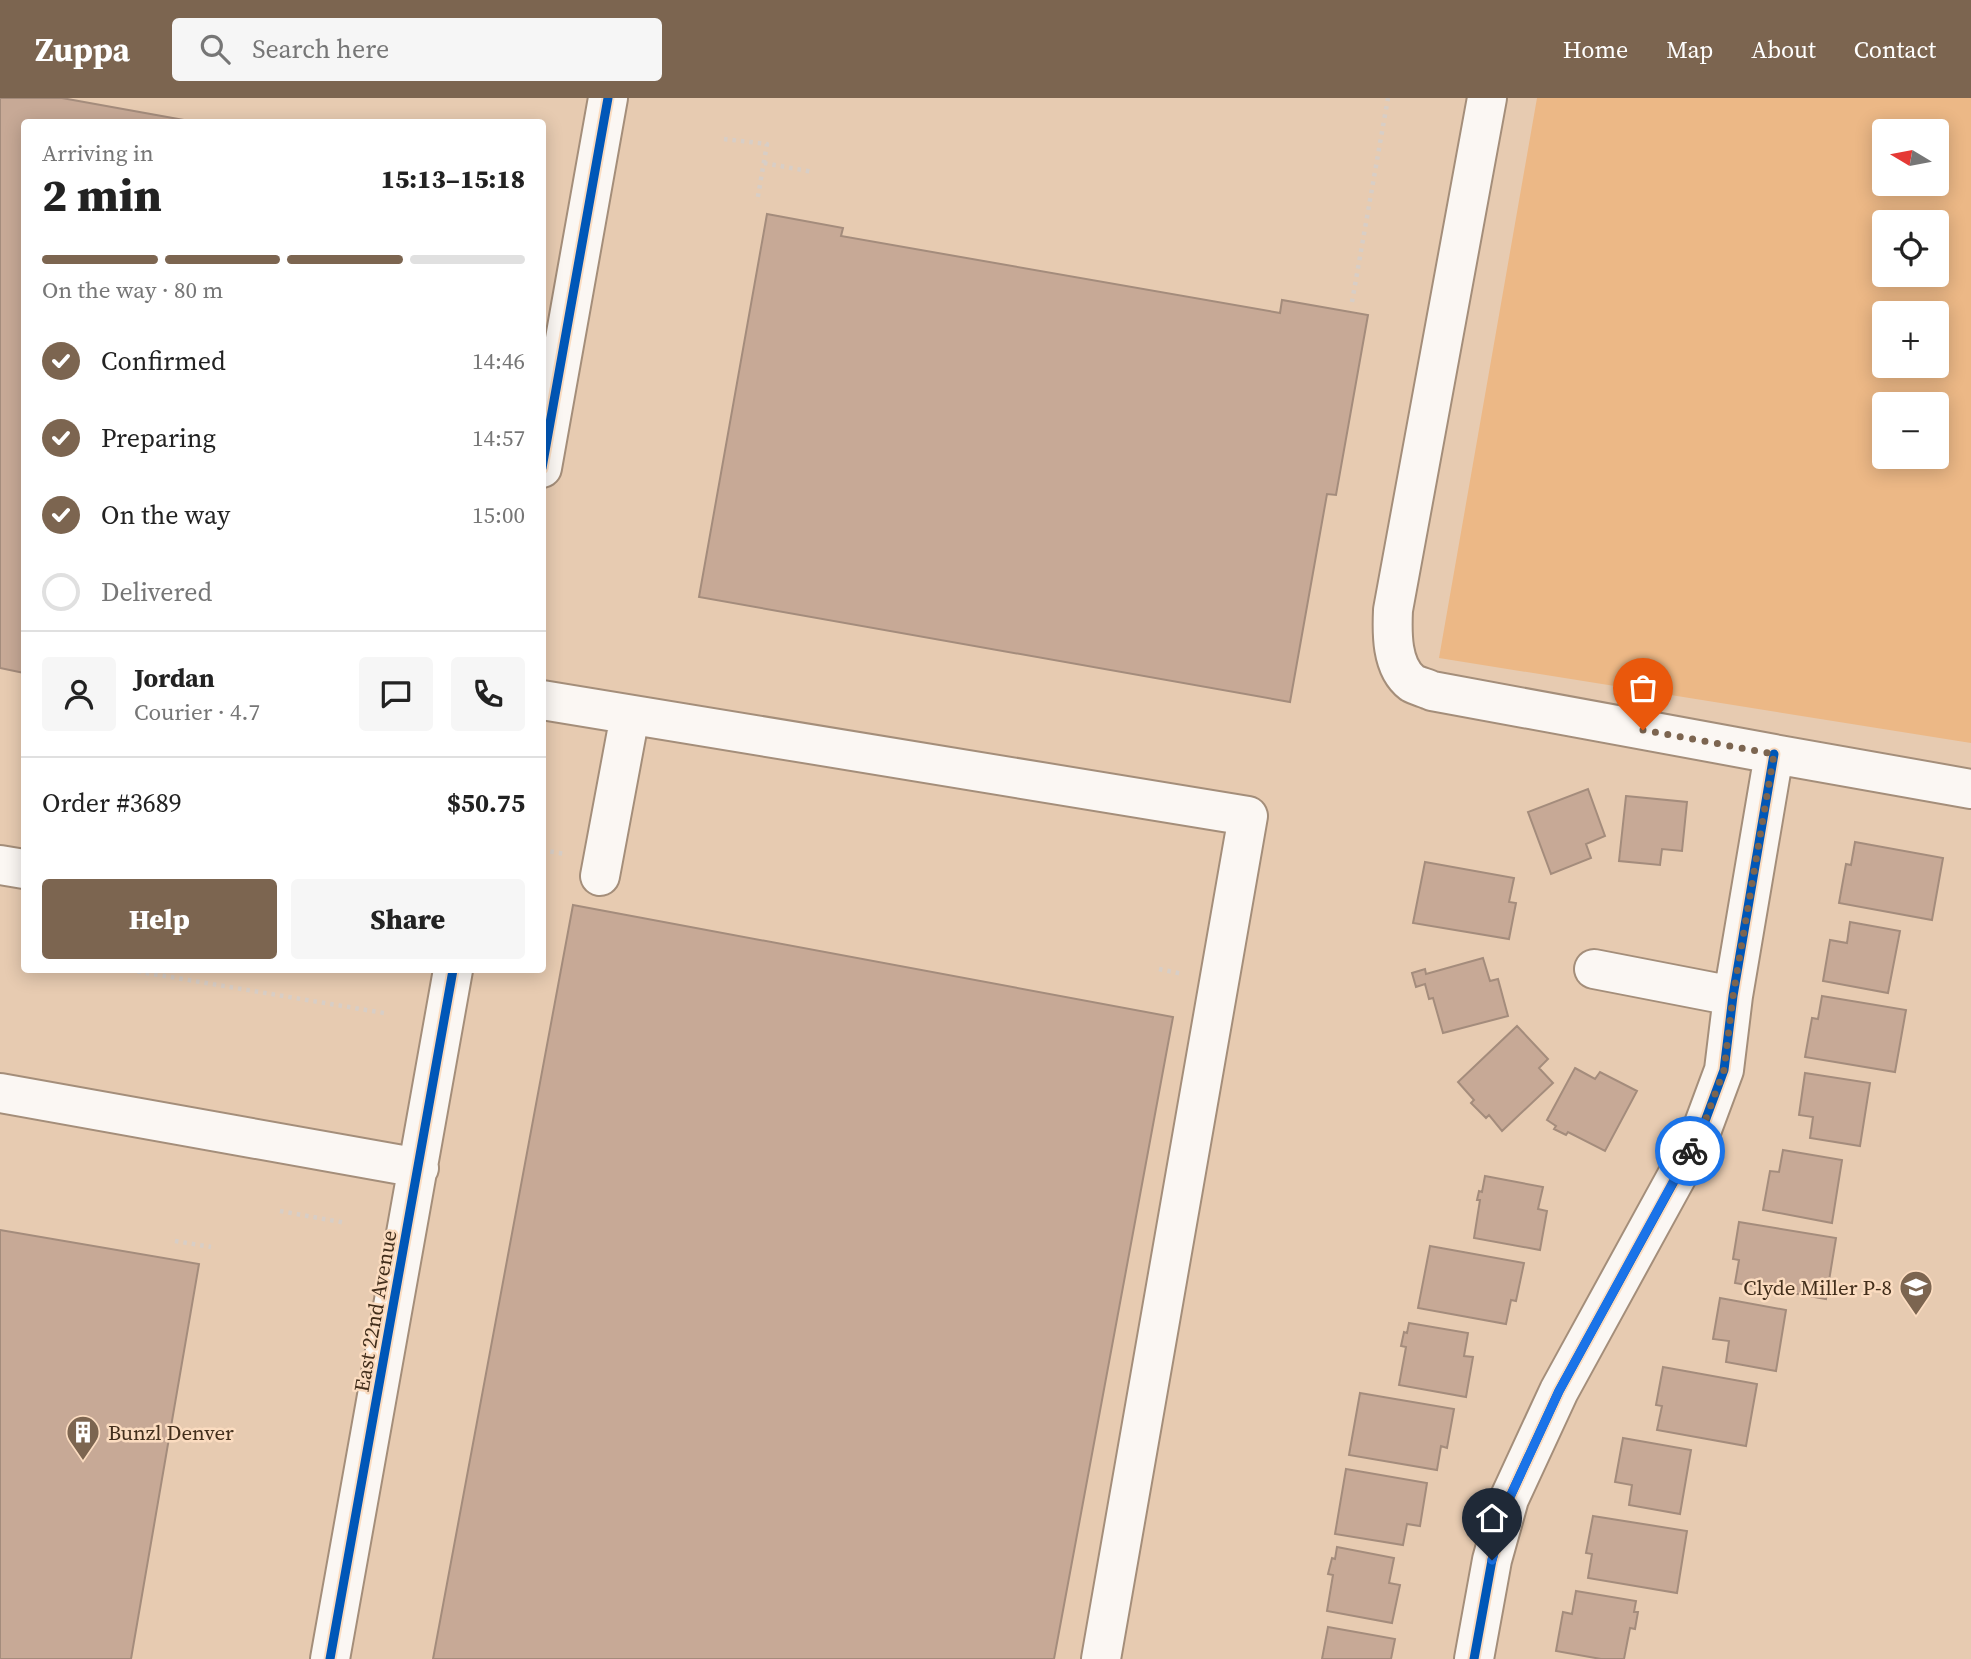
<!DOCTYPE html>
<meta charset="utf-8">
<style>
body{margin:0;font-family:"Source Serif 4",serif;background:#f6f6f6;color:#222;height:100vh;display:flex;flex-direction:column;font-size:26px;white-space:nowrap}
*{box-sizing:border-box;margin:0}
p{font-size:23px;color:#767676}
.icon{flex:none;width:38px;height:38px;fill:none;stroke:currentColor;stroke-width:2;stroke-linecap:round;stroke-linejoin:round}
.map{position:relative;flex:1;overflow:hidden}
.sheet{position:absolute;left:21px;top:21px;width:525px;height:854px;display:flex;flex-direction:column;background:#fff;border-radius:7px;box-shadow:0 4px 18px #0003}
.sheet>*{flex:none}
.needle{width:46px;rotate:280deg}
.controls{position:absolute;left:1872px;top:21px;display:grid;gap:14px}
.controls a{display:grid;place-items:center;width:77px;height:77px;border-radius:7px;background:#fff;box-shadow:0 4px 18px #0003;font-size:35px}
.pin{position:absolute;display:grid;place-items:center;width:60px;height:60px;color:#fff;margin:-72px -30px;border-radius:50% 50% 50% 0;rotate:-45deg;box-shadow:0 0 7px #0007}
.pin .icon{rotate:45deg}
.courier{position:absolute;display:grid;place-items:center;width:70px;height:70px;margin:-35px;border:5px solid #1a73e8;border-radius:50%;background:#fff;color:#222;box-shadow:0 2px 9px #0007}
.summary em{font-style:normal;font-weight:800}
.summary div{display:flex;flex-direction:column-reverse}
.summary{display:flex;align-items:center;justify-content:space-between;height:119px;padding:0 21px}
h1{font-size:46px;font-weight:800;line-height:52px}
.bar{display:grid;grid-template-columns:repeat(4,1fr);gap:10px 7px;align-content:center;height:84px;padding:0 21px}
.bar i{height:9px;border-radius:5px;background:#e0e0e0}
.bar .current{background:#7c6550}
.bar p{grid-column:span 4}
.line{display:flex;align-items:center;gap:18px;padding:0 21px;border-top:2px solid #e0e0e0}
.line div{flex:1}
.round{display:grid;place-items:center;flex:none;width:74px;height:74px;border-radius:7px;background:#f6f6f6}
ol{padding:0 21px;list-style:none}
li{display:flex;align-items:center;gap:21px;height:77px}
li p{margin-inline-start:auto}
li .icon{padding:7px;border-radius:50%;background:#7c6550;color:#fff;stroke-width:4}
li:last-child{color:#767676}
li i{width:38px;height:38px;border:4px solid #e0e0e0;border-radius:50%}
.button{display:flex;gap:14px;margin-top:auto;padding:14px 21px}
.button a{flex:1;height:80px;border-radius:7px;background:#7c6550;color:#fff;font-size:28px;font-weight:800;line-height:80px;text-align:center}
.button a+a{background:#f6f6f6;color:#222}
header{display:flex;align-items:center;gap:42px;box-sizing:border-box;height:98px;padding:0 35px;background:#7c6550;color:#fff}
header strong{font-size:33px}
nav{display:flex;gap:38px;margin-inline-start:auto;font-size:24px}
.search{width:490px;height:63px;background:#f6f6f6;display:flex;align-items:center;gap:18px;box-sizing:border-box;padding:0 24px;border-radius:7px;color:#767676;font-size:26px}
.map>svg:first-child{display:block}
.green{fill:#ecb886;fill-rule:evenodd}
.building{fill:#c7a996;stroke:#a48c7c;stroke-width:2}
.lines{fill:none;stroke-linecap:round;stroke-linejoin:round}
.minor-casing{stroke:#a48e7a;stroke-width:42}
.path{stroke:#d8cec6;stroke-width:4.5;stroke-dasharray:3.5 5;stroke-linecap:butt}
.minor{stroke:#fbf7f3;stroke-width:38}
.cycleway-casing{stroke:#fbdcc0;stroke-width:13}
.cycleway{stroke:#0057b8;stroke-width:9}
.done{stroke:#7c6550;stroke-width:7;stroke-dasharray:0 12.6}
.route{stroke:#1a73e8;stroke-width:9}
.labels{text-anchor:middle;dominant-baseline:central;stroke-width:5;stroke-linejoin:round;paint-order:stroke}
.poi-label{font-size:21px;fill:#422e1b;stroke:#fbdcc0;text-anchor:end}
.street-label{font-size:21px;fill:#422e1b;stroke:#fbdcc0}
</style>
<header>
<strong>Zuppa</strong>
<div class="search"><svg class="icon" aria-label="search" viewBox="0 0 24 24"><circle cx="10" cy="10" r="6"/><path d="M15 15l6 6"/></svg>Search here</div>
<nav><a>Home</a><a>Map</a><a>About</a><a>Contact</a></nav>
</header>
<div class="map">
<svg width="1971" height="1561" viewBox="0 0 1971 1561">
<rect width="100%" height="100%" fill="#e7cbb1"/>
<!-- green -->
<path class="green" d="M1537,0H1971V645L1439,560ZM1885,33H1937V86H1885ZM1885,124H1937V177H1885ZM1885,215H1937V268H1885ZM1885,306H1937V359H1885Z"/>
<!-- building -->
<path class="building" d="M0,0H62L195,24H24V575L0,570Z
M767,116L843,130L841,138L1280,215L1282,202L1368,217L1336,397L1327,396L1290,604L699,499Z
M1588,691L1605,738L1586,746L1591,760L1551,776L1528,714Z
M1626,698L1687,704L1682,753L1662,751L1660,767L1619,763Z
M1855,744L1943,760L1932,822L1839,805L1846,766L1851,767Z
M1425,764L1514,780L1509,804L1516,805L1509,841L1413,825Z
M573,807L1173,919L1054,1561H433Z
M1850,824L1900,833L1888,895L1823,883L1830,842L1847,845Z
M1483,860L1490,883L1498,881L1508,918L1443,935L1433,900L1429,901L1425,886L1416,889L1412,875L1425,871L1426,876Z
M1822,898L1906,912L1895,974L1805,959L1812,920L1818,921Z
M1517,928L1548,961L1539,970L1553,985L1502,1033L1489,1017L1486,1020L1471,1005L1474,1002L1458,984Z
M1575,970L1595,981L1600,974L1637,993L1605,1053L1568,1034L1566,1037L1554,1031L1556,1028L1547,1022Z
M1805,975L1870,985L1860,1048L1810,1040L1813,1019L1799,1017Z
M1783,1052L1842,1062L1832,1125L1763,1112L1770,1073L1779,1074Z
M1485,1078L1543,1089L1538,1111L1547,1113L1540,1152L1474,1140L1480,1102H1477L1479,1093L1482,1094Z
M1739,1124L1836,1140L1826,1201L1735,1185L1739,1162L1733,1161Z
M0,1132L199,1166L131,1561H0Z
M1430,1148L1524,1165L1516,1203L1511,1202L1506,1226L1418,1210Z
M1720,1200L1786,1212L1776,1273L1726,1264L1729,1243L1713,1241Z
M1409,1225L1468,1235L1464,1258L1473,1259L1466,1299L1399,1287L1406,1249L1401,1248L1404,1234L1407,1235Z
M1663,1269L1757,1286L1746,1348L1657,1332L1662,1308L1656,1307Z
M1360,1295L1454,1311L1447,1350L1441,1348L1437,1372L1349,1357Z
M1623,1340L1691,1352L1680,1416L1629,1407L1632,1387L1615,1384Z
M1346,1371L1427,1385L1420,1428L1407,1426L1403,1447L1335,1436Z
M1593,1418L1687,1433L1677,1495L1588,1480L1592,1456L1586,1455Z
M1337,1449L1394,1460L1389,1485L1400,1487L1392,1525L1327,1513L1333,1477L1328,1476L1332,1460L1335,1461Z
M1576,1493L1636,1503L1634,1514H1638L1635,1531L1630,1530L1624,1561H1601L1556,1553L1563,1514L1572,1516Z
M1328,1529L1395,1541L1391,1561H1322Z"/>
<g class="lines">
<defs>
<path id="minor" d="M1487,0L1393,512C1392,534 1391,569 1412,585C1417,588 1426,590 1432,593L1774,656L1971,691
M542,370L608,0
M542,602L1248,718L1101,1561
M0,767L24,771
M600,778L630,617
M1594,871L1733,898
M0,995L419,1070
M330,1561L453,872
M1474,1561L1492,1462L1509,1401L1559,1293L1701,1034L1724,972L1733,898L1774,656"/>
</defs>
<!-- minor casing -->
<use href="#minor" class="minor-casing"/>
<!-- path -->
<path class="path" d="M724,41L767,46L757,104
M764,65L813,74
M1352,204L1388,0
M542,752L565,756
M1159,871L1183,876
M129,872L384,915
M280,1113L346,1125
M175,1143L211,1149"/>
<!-- minor -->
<use href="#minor" class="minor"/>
<defs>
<path id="cycleway" d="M542,370L608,0
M330,1561L453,872
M1474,1561L1492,1462L1509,1401L1559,1293L1701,1034L1724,972L1733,898L1774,656"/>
</defs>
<!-- cycleway casing -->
<use href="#cycleway" class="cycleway-casing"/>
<!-- cycleway -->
<use href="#cycleway" class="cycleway"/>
</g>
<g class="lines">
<!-- done -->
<path class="done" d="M1643,632L1774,656L1733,898L1724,972L1701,1034L1690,1053"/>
<!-- route -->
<path class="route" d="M1492,1462L1509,1401L1559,1293L1690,1053"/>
</g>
<!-- icons -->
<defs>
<symbol id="school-pin" viewBox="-11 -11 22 30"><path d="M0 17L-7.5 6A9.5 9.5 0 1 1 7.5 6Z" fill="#7c6550" stroke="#fbdcc0"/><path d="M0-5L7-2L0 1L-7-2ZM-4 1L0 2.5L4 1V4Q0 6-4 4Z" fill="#fff"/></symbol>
<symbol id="building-pin" viewBox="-11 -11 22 30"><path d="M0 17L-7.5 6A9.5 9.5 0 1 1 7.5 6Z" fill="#7c6550" stroke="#fbdcc0"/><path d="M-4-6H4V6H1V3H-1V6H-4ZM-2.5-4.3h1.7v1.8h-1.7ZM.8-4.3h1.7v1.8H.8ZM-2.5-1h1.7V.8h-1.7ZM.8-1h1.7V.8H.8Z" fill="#fff"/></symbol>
</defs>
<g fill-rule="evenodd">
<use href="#school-pin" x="1897" y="1170" width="38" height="52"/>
<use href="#building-pin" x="64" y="1315" width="38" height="52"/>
</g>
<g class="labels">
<!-- poi labels -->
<g class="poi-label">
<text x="1892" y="1189">Clyde Miller P-8</text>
<text x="108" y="1334" text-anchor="start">Bunzl Denver</text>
</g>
<!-- street labels -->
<g class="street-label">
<text transform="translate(375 1213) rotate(-80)">East 22nd Avenue</text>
</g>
</g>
</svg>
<div class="controls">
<a><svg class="needle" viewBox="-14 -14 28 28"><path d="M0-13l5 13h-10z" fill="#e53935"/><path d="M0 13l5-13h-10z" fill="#767676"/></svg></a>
<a><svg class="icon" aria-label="locate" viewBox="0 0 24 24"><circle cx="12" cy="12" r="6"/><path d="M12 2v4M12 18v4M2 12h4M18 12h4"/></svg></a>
<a>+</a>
<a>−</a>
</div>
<div class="pin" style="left:1643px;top:632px;background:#ea580c"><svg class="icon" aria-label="bag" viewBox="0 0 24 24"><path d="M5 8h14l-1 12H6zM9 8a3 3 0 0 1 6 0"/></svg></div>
<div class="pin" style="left:1492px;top:1462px;background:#1f2937"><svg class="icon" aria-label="home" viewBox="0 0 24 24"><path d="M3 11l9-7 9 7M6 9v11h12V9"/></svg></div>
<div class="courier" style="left:1690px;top:1053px"><svg class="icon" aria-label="bike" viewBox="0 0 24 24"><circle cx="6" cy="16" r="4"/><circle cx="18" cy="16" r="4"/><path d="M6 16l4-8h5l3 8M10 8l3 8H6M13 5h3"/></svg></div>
<section class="sheet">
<div class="summary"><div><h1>2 min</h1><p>Arriving in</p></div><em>15:13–15:18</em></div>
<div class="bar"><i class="current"></i><i class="current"></i><i class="current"></i><i></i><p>On the way · 80 m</p></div>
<ol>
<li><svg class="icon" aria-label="check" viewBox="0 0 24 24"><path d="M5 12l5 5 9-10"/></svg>Confirmed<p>14:46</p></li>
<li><svg class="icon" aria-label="check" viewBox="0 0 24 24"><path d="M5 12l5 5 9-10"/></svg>Preparing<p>14:57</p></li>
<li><svg class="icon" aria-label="check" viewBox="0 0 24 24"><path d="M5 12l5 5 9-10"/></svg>On the way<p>15:00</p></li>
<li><i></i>Delivered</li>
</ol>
<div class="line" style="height:126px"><a class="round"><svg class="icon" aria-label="person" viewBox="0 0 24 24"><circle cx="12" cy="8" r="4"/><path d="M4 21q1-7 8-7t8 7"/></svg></a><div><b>Jordan</b><p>Courier · 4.7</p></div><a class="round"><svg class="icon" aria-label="chat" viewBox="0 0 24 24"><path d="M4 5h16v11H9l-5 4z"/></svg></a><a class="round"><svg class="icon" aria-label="phone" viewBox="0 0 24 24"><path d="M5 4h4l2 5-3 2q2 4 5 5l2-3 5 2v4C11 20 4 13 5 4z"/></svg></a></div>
<div class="line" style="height:91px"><div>Order #3689</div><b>$50.75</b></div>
<div class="button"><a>Help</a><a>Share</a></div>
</section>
</div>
